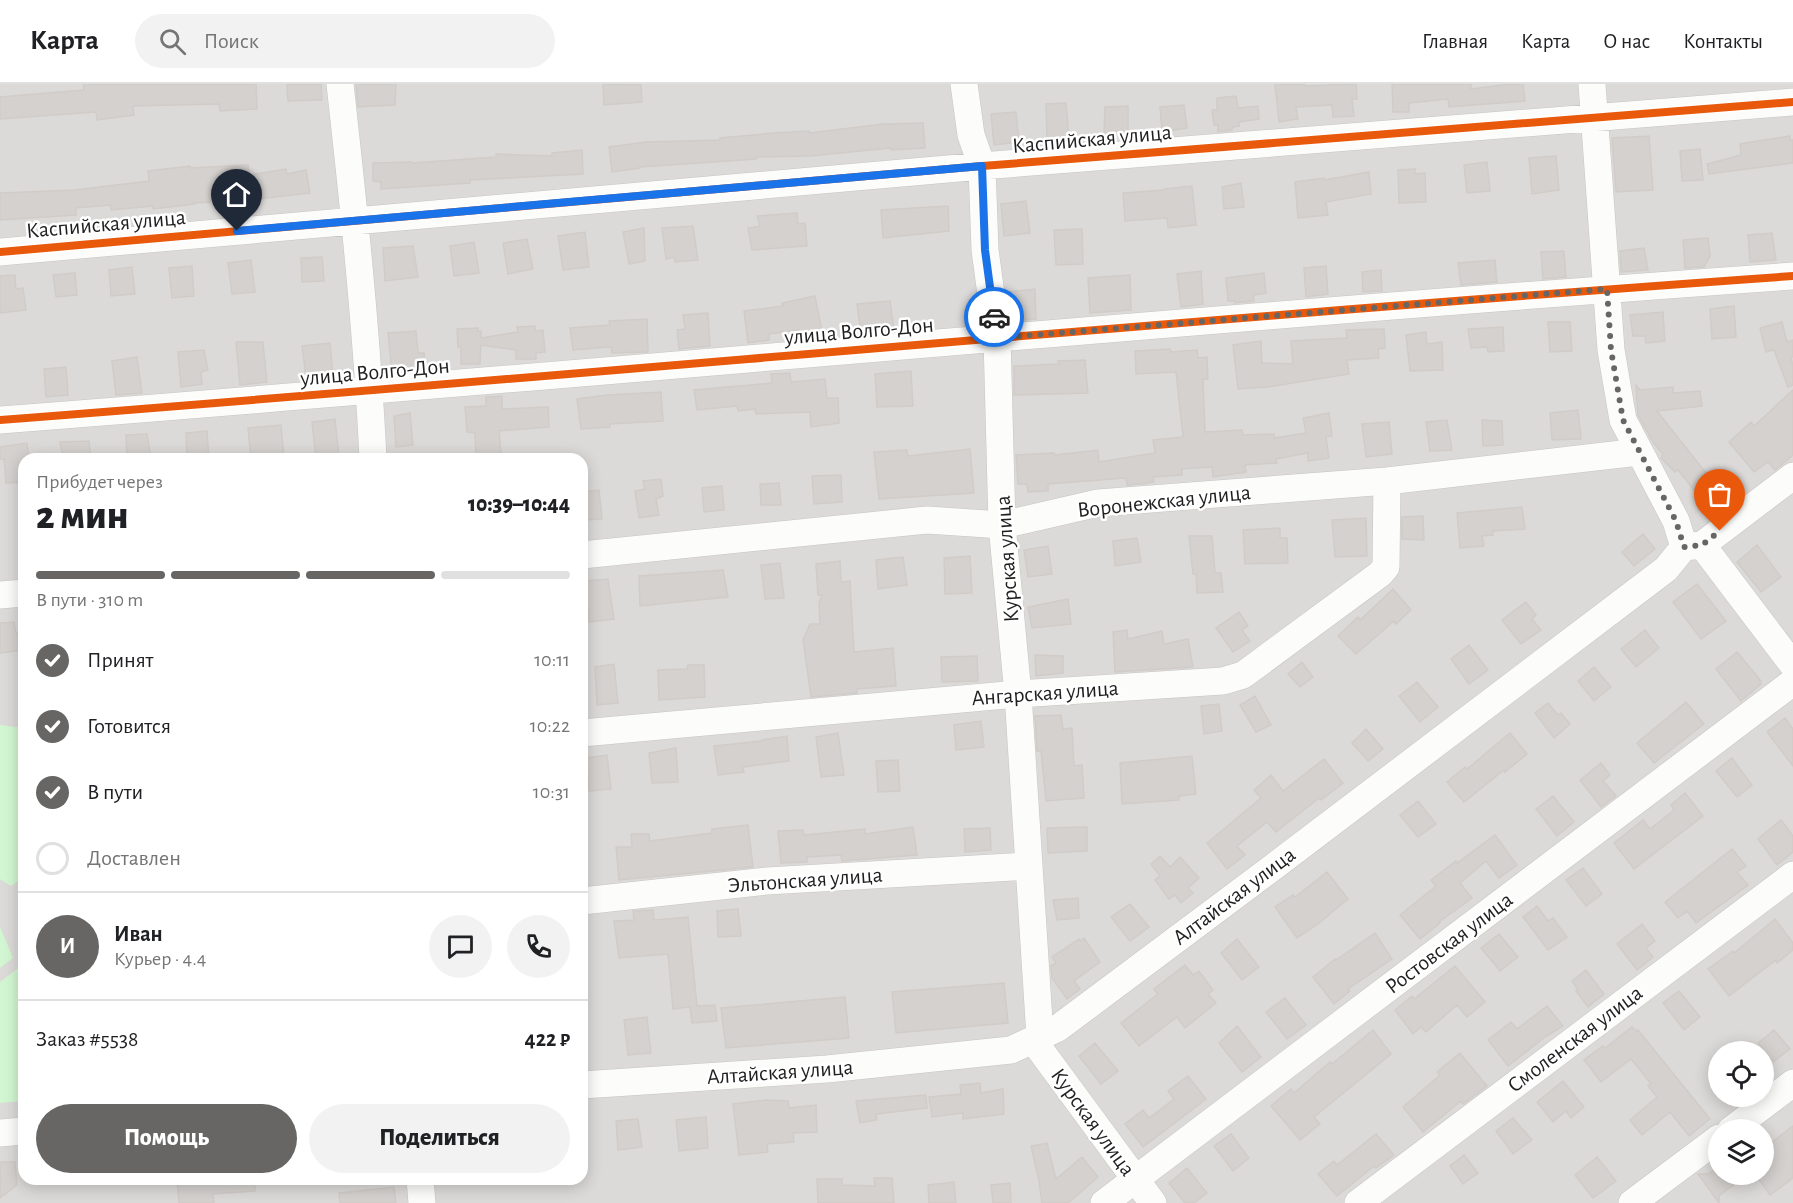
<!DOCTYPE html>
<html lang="ru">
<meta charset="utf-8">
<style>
body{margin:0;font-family:"Alegreya Sans",sans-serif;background:#f2f2f2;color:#202124;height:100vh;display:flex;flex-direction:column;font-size:22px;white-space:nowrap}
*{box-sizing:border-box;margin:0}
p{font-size:20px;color:#757577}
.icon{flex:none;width:33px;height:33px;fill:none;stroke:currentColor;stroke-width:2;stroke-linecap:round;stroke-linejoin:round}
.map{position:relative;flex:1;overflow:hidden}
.sheet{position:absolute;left:18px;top:369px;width:570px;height:732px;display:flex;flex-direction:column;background:#fff;border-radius:18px;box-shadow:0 3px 15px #0003}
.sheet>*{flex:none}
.tools{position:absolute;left:1708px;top:957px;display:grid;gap:12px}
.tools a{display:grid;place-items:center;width:66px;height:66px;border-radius:50%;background:#fff;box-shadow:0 3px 15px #0003;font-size:30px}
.pin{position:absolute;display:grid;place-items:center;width:51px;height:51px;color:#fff;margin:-62px -26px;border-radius:50% 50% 50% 0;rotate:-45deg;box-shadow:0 0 6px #0007}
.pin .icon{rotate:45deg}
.courier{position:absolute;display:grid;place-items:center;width:60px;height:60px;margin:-30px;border:4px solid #1a73e8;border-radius:50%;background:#fff;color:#222;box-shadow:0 2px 8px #0007}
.head em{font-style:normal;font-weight:800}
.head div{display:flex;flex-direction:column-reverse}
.head{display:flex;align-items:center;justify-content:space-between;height:102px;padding:0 18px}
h1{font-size:39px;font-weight:800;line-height:45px}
.bar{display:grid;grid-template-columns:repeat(4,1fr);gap:9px 6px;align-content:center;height:72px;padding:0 18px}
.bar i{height:8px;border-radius:4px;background:#e0e0e0}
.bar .on{background:#676665}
.bar p{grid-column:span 4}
.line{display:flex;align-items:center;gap:15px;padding:0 18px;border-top:2px solid #e0e0e0}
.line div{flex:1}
.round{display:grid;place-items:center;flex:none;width:63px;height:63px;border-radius:32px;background:#f2f2f2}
ol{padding:0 18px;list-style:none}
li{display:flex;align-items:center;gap:18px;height:66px}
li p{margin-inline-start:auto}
li .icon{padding:6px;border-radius:50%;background:#676665;color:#fff;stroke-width:4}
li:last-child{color:#757577}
li i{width:33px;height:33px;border:3px solid #e0e0e0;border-radius:50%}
.cta{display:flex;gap:12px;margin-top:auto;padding:12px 18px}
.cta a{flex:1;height:69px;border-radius:36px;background:#676665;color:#fff;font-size:24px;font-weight:800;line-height:69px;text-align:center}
.cta a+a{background:#f2f2f2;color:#202124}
header{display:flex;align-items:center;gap:36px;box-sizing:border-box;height:84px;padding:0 30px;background:#fff;border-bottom:2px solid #e0e0e0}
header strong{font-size:28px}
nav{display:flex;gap:33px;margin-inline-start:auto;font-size:21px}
.search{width:420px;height:54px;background:#f2f2f2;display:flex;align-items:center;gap:15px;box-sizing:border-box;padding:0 21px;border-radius:33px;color:#757577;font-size:22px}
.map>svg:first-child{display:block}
.residential{fill:#dcdad8;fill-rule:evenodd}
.park{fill:#d2f6d2}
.building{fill:#d4d1ce;stroke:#d1ccc8;stroke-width:1.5}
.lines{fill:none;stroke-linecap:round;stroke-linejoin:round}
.minor-casing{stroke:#c6c5c3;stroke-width:28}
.minor{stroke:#fcfcfb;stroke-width:27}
.cycleway-casing{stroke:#fff;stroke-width:11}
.cycleway{stroke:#e8590c;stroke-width:8}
.done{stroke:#676665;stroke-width:6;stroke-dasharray:0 10.8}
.route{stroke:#1a73e8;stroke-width:8}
.labels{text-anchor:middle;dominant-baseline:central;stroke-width:5;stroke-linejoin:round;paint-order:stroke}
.street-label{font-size:22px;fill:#1f1f1f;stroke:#fff}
</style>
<header>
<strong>Карта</strong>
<div class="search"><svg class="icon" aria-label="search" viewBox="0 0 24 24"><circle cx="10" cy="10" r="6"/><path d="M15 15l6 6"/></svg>Поиск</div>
<nav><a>Главная</a><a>Карта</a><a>О нас</a><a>Контакты</a></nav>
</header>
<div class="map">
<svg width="1793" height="1119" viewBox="0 0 1793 1119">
<rect width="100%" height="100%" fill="#edebe7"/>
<!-- residential -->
<path class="residential" d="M0,0H1793V1119H0ZM24,375H582V1095H24ZM1719,968H1764V1012H1719ZM1719,1046H1764V1090H1719Z"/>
<!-- park -->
<path class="park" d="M0,641L24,644V793L11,802L0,795Z
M0,843L13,874L0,884Z
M21,882H24V1017L0,1019V898Z"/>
<!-- building -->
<path class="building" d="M83,0H256L257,25L220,27L219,20L133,22L134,31L97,36L96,28L0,35V13L84,6Z
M287,0H321L322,16L288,17Z
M356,0H396L395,21L358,23Z
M603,0L641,1L642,18L604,21Z
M1275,0H1304L1305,2L1356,0L1357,15H1352L1354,32L1333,33L1332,21L1296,23L1298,35L1279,38Z
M1392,0H1471V5L1502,1V0H1523L1525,17L1449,23L1448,15L1409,19V28H1393Z
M1236,12L1238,24L1258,22L1259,35L1239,38V42L1232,43V46L1218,48V41H1214L1212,26H1217V14Z
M1066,19L1069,54L1047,56L1046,20Z
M1184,21L1187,44L1162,48L1160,23Z
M1128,22V49H1104L1105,23Z
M1016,28L1019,58L994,61L991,30Z
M923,39L925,64L891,66V64L810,72L756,73V75L640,83V84L612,88L609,63L646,58L720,56V54L774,49L809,47V49L883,40Z
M1649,52L1653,106L1616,108L1612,54Z
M1790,52V56H1793V79L1709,90L1707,80L1741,71L1740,60Z
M1700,65L1703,96L1682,97L1680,67Z
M582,66L583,90L470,96V99L381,105V98L373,97V79L412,78V79L496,73V70L552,72V69Z
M1556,72L1559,106L1532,110L1529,74Z
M1487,78L1490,107L1467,109L1464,81Z
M248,81L249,91L286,85L287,90L306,86L310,109L248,116L194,119L195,120L153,125V122L111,126V121L76,124V131L0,136V109L74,106L149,97L148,87L190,82V84Z
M1415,85V90L1425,89L1426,118L1399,119L1398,86Z
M1369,88L1371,110L1326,118L1328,131L1298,134L1295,98L1324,94V96Z
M1241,99L1244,123L1224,125L1222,103Z
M1192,102L1196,141L1168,144L1167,134L1125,137L1123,109L1164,106V105Z
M1026,117L1030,149L1004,152L1001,120Z
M948,122L949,147L883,154L881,126Z
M797,129L798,140L805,139L807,162L752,166L748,144L760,142L757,132Z
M693,142L698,176L675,178L674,173L666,175L662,144Z
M644,144L645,177L629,180L623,148Z
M1082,145L1083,180L1056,181L1054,146Z
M585,148L589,183L563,186L558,152Z
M1772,149L1776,176L1750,178L1748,151Z
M1708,154L1710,172L1704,183L1685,184L1683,156Z
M527,155L533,185L508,190L503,159Z
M474,158L479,189L454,192L450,162Z
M413,162L418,193L385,197L383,164Z
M1644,164L1648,186L1621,188L1620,167Z
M1564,167L1566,193L1543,195L1541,168Z
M322,173L324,197L302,198L301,174Z
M251,176L255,208L232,210L228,179Z
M1495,176L1497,198L1461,201L1458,179Z
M192,182L194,212L172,214L169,184Z
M1326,182L1328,210L1306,213L1304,184Z
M132,183L135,210L111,212L109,186Z
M1381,186L1382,207L1363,208L1362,188Z
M1201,187L1203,220L1181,223L1177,190Z
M75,189L77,211L56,213L53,191Z
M1264,189L1266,209L1253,211L1254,217L1235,219V217H1228L1226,194Z
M15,191L16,205L23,204L26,226L0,229V192Z
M1130,191L1131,226L1090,229L1088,194Z
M1035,205L1036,235L1011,237L1007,208Z
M815,212L823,252L800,255L799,246L769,250V256L748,259L744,227L783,222L782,219Z
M890,217L894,247L861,250L857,220Z
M1734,222L1736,253L1712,255L1710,225Z
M1663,228L1665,257L1646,259L1645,252H1633L1630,231Z
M708,229L710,262L679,265L677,246L685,245L683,231Z
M647,235L648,268L612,269L611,263L573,266L570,244L610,241L609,237Z
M1548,238H1570L1572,267L1550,268Z
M1782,238L1787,258L1793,256V273H1791L1793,283V301L1788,303L1774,266L1766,268L1760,244Z
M535,242V247L543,246L545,268L536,269V275H516V266L481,261L480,280H461V263H458L457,245L478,244V247H481V254L518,248L517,243Z
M1503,243L1504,267L1488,268L1487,263L1471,264L1468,245Z
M1384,245L1385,264L1378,265L1379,274L1347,276L1349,290L1268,303L1238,305L1233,261L1261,257L1262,279L1293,280L1291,257L1347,254L1346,246Z
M416,247L418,269H424L425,285L392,289L388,249Z
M1426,248L1427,260L1442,258L1443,286L1410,287L1406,251Z
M236,258H263L267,298L240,301Z
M330,259L333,292L306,294L302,262Z
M1170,265L1171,268L1197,266L1198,274L1207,273L1208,295H1203L1205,348L1242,346L1243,351L1274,350V354L1306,349L1303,334L1329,329L1332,352L1326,353L1329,374L1308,377V369L1276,375L1277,379L1245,381L1246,388L1213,393L1212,383L1182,385V391L1153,393L1154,398L1141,400L1127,401L1126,394L1048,400V407L1028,408L1027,400H1018L1016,371L1054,369L1055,371L1098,366L1099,378L1155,369L1153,356L1183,353L1176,288L1136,290L1135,267Z
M204,266L208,286L201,288L202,300L181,303L178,268Z
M137,273L142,309L116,311L112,277Z
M1085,276L1088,309L1014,311V282L1059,280L1058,277Z
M66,283L68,311L46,313L44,285Z
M911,287L913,322L877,323L875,290Z
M790,289L791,298L825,295L827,314H838L839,339L811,343L810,328L756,330L755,325L738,327L737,322L697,326L694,306L772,299L771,290Z
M1636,301L1640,306L1673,303V309L1700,307L1702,322L1657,327L1706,389L1707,388L1723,408L1706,421L1678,386L1675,388L1661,374L1663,370L1653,358L1638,331Z
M1793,306V371L1775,386L1768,378L1754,388L1729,358L1751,338L1754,342Z
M661,308L663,337L610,340V343L581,345L577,315L607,311Z
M502,312V325L548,323L549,343L499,347L501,369L476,372L475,349L467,348L465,323L486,322V313Z
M1578,326L1581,355L1552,356L1550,329Z
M410,329L413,361L396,363L394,332Z
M335,335L339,374L316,375L312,338Z
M1447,336L1452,366L1430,367L1426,338Z
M1482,336L1502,337L1503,361L1483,362Z
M1389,338L1392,370L1366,373L1362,340Z
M281,341L284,373L251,375L248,344Z
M207,347L209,375H187L186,349Z
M147,350L151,375H127L126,351Z
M89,357L91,375H63L60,358Z
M27,359L29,375H24V398L6,399L4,375H0V363Z
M970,365L974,409L879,415L874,368L907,366L908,372Z
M841,391L842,418L814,420L812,392Z
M661,395L663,412L656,415L659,431L639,434L635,407L645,405L643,397Z
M779,399L781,421H761L760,400Z
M722,402L724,426L704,428L702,404Z
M599,406L602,435L585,436L582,408Z
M1522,423L1525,445L1493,447V451L1482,452L1484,462L1460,464L1457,429Z
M1423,432L1424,456L1402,455V433Z
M1366,434L1367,472L1335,473L1332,436Z
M1280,444V454H1287L1288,479L1245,480L1243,446Z
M1643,450L1655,465L1634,482L1622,468Z
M1189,452H1212L1215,489H1221L1223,508L1197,509L1196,490H1193Z
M1137,454L1141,478L1115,482L1113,457Z
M1757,461L1781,493L1761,508L1737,478Z
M1048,462L1052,490L1028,493L1024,466Z
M970,472L972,509L945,510L944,474Z
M903,473L907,501L878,505L876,476Z
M840,477L841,498L850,497L854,568L893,564L896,602L857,605V609L811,613L803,556L810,540H820L819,519L822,511H818L816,480Z
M780,479L784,514L765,515L761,481Z
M723,486L728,513L640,522L639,492Z
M608,495L614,535L589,538L585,497Z
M1697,500L1726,537L1701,555L1673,518Z
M1393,505L1411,526L1396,540L1394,537L1356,570L1338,552L1358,533L1360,536Z
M1068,515L1071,540L1032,544L1028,523Z
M1526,518L1536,531L1532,535L1541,546L1521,560L1502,536Z
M1239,528L1248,542L1242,546L1250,557L1233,568L1216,544Z
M14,538L16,549L23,548L24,566L0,569V539Z
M1127,546L1128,555L1162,547L1164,560L1188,555L1193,583L1115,588L1113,548Z
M1645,546L1659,564L1636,583L1621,565Z
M1469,561L1488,586L1469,600L1451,575Z
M1737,568L1761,597L1760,598L1761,600L1741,617L1716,585Z
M1035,571L1063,572V589L1036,592Z
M977,572L978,597L942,598L941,573Z
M1302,578L1313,593L1300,603L1288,590Z
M614,580L618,619L597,621L595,583Z
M688,581H704L705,613L659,616L658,586L687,585Z
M1594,583L1611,603L1594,617L1578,597Z
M1417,598L1438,623L1420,638L1399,612Z
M1255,612L1271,641L1256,648L1240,621Z
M1686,618L1704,640L1654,679L1637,659Z
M1548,619L1558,631L1561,629L1570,640L1554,654L1535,629Z
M1219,620L1222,647L1204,650L1201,622Z
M1061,631L1063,645L1072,644L1074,682L1082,681L1084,714L1046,717L1041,667H1037L1035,632Z
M1785,634L1793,645V682L1767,648Z
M981,637L984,663L956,666L954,641Z
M1366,645L1383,665L1368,677L1352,659Z
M838,649L844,691L821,693L816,653Z
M1510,649L1527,670L1505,688L1504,686L1464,718L1447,698L1465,683L1467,685Z
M787,652L789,677L743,683L744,688L718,691L714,662L762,657V656Z
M676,664L678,698L652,699L649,669Z
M607,671L611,705L589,707L587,674Z
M1192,672L1196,710L1179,712V716L1122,720L1120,679Z
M1732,674L1752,701L1737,713L1716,687Z
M1324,675L1343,699L1321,716L1319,714L1276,748L1267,738L1237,762L1245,771L1227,785L1207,759L1261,714L1254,706L1271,691L1283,707Z
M898,676L900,707L878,708L876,677Z
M1601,679L1610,691L1603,697L1616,712L1601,723L1580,696Z
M1685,709L1703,732L1634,785L1614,759L1643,736L1650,745L1674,726L1671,721Z
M1553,712L1574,738L1557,752L1536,725Z
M1418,717L1436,740L1418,753L1400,731Z
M1781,736L1793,752V768L1777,781L1758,755Z
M748,741L753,783L619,796L616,763H632L631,750H649L650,757L712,749V745Z
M913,743L917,771L842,777L841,771L807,773V778L781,779L778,747L803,746L804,751L865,745V750Z
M1087,743V767L1048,769L1047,744Z
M990,744L991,766L965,768L964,745Z
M1495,751L1517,781L1499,794L1486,777L1460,799L1472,814L1439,838L1440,839L1420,855L1400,831L1436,802L1431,796L1456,777L1457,779Z
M1732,765L1746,782L1737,788L1748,801L1696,839L1687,827L1678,834L1665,818Z
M1160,772L1170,783L1180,773L1199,794L1188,804L1193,809L1181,819L1175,811L1169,815L1155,796L1160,792L1151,780Z
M1583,784L1602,810L1586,822L1566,796Z
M1327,788L1348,815L1318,840L1297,854L1275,823L1293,811L1295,813Z
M1078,814L1079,834L1057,836L1053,816Z
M1130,820L1149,843L1130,857L1111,833Z
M1537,822L1548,837L1553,834L1567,853L1548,866L1523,833Z
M738,825L741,852L718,853L717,827Z
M653,826L654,836L688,833L697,922L715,921L717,937L692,939L690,923L673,925L668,870L619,874L614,837L634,836L633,827Z
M1775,835L1793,859V866L1777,879L1776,876L1729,912L1708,885L1733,867L1734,869Z
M1642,840L1655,857L1646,864L1653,873L1637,886L1617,860Z
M1375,849L1392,875L1348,905L1350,907L1334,920L1313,893L1335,875L1336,876Z
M1499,850L1518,873L1500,887L1481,864Z
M1084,854L1100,878L1074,897L1080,905L1067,915L1052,894L1051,882L1056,879L1052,873L1079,855L1080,857Z
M1237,855L1259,883L1242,896L1221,869Z
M1185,881L1193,891L1199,887L1213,906L1208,910L1216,919L1185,944L1177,933L1139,962L1121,939L1158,910L1154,905Z
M1455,882L1485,918L1467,933L1457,921L1426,948L1421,943L1413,950L1395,926L1412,912L1414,915Z
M1586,886L1604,910L1588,923L1576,907L1578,906L1572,897Z
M1004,899L1008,939L896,949L892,908Z
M1679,907L1700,933L1684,946L1663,919Z
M845,913L849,954L726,964L721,924Z
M1285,914L1306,941L1287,955L1266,928Z
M1547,922L1563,942L1545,953L1508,982L1488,956L1511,938L1517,945Z
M647,933L651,969L628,971L624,936Z
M1237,942L1261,973L1242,988L1219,959Z
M1632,943L1636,947L1638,946L1710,1035L1689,1052L1670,1028L1642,1051L1630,1036L1657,1013L1648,1002L1651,1000L1631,975L1601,998L1584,976L1603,962L1605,964Z
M1373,946L1391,970L1314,1033L1320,1040L1300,1056L1271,1022L1291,1005L1294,1009L1330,978L1332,980Z
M1774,946L1790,965L1773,978L1758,959Z
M1095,959L1118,987L1101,1000L1079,972Z
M1460,969L1487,1002L1463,1020L1461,1017L1423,1048L1403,1023L1440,991L1437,988Z
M1188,992L1206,1015L1143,1063L1125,1040L1143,1026L1149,1034L1174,1015L1168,1007Z
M1563,997L1584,1023L1571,1034L1566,1027L1553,1038L1537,1018Z
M980,999L981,1009L1003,1005L1004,1030L963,1035V1029L932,1033L929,1013L961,1010L960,1001Z
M926,1011L927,1024L876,1030L877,1036L860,1039L856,1017Z
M766,1016L788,1017L789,1024L816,1021L817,1048L793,1049L794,1058L767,1060L768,1068L739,1071L733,1020Z
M706,1033L708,1064L679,1067L676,1036Z
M1513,1034L1532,1056L1513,1070L1496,1047Z
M638,1035L642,1063L618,1066L616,1037Z
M1793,1042V1094L1770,1111L1755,1090H1764V1064Z
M1231,1050L1249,1074L1233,1087L1214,1062Z
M1376,1050L1394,1071L1376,1084L1374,1082L1337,1112L1318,1090L1334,1077L1337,1081Z
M1047,1059L1056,1095L1082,1073L1098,1093L1068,1119H1042L1039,1097L1031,1062Z
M1464,1071L1478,1089L1463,1100L1450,1082Z
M1597,1073L1616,1097L1593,1114L1575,1091Z
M0,1078H15L17,1101L0,1114Z
M1719,1082V1090H1748L1719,1112V1119L1698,1090H1708Z
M1187,1084L1207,1109L1194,1119H1185L1169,1099Z
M874,1094H892L894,1119H818L817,1095H842V1101L875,1102Z
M177,1095H255V1107L213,1110L214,1119H179Z
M954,1098L956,1119H929L928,1101Z
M1010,1099L1011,1119H993L991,1101Z
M394,1103L396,1119H340L339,1109Z"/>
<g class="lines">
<defs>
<path id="minor" d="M340,0C354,125 367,250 373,375
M964,0L971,51L982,82L985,166L997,254L1002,441L1018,610L1040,953
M1592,0L1611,266L1623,336L1676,437L1684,463
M0,168L982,82L1793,18
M0,336C598,290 1195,234 1793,192
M1702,461L1793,581
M582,471L927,436L1002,441L1098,419L1387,397L1639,368
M0,511L24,509
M582,649L1018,610L1223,597L1243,591L1380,490L1386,483L1387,397
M582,817L767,797L1029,782
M1033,956L1153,1119
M582,1001L827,985L1011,966L1058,944L1272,784L1666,485L1684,463L1702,461L1793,392
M1731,1046L1793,999
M0,1049L24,1047
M420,1095L422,1119
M1104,1119L1793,598
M1358,1119L1793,791
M1632,1119L1719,1054"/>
</defs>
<!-- minor casing -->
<use href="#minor" class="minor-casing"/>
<!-- minor -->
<use href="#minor" class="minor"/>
<defs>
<path id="cycleway" d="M0,168L982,82L1793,18
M0,336C598,290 1195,234 1793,192"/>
</defs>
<!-- cycleway casing -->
<use href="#cycleway" class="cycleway-casing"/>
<!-- cycleway -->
<use href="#cycleway" class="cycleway"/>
</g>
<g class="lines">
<!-- done -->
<path class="done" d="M994,233L997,254L1607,205L1611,266L1623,336L1676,437L1684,463L1702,461L1720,447"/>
<!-- route -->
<path class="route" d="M237,147L982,82L985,166L994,233"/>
</g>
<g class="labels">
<!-- street labels -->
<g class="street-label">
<text transform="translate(1092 55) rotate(-5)">Каспийская улица</text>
<text transform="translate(106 140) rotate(-5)">Каспийская улица</text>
<text transform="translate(859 247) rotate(-5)">улица Волго-Дон</text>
<text transform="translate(375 288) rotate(-5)">улица Волго-Дон</text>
<text transform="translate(1164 417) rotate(-6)">Воронежская улица</text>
<text transform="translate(1007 475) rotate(-94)">Курская улица</text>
<text transform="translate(1045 609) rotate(-4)">Ангарская улица</text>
<text transform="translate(805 796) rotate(-4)">Эльтонская улица</text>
<text transform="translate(1234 812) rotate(-37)">Алтайская улица</text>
<text transform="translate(1449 859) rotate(-37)">Ростовская улица</text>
<text transform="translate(1575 955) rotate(-37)">Смоленская улица</text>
<text transform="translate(780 988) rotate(-4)">Алтайская улица</text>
<text transform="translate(1093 1038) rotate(54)">Курская улица</text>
</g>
</g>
</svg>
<div class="tools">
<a><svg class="icon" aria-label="locate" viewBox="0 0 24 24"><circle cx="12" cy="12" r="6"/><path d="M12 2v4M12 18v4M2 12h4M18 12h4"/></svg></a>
<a><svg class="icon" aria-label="layers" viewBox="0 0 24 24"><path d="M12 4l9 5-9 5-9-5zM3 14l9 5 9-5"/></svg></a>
</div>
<div class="pin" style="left:1720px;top:447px;background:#ea580c"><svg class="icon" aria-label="bag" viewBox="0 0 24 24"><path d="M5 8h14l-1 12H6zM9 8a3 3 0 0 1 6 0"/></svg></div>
<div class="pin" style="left:237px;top:147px;background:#1f2937"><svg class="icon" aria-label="home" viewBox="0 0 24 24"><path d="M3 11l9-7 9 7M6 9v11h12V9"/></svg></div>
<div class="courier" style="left:994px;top:233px"><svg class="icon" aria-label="car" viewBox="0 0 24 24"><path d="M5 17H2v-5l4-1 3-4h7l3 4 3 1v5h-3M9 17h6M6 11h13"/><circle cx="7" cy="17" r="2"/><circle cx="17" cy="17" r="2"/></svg></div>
<section class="sheet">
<div class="head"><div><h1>2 мин</h1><p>Прибудет через</p></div><em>10:39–10:44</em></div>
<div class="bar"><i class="on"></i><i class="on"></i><i class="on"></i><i></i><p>В пути · 310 m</p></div>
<ol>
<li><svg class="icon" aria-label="check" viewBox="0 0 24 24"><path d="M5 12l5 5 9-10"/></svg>Принят<p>10:11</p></li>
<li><svg class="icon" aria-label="check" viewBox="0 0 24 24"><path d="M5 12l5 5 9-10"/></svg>Готовится<p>10:22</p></li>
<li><svg class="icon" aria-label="check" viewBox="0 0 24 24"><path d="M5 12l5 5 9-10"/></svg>В пути<p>10:31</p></li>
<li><i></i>Доставлен</li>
</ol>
<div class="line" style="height:108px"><b class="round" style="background:#676665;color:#fff">И</b><div><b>Иван</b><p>Курьер · 4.4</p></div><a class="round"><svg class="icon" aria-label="chat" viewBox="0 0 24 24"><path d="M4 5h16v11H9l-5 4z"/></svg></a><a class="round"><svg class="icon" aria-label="phone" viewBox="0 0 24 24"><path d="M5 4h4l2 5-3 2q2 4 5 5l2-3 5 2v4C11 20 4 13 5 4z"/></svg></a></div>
<div class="line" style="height:78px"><div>Заказ #5538</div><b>422 ₽</b></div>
<div class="cta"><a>Помощь</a><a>Поделиться</a></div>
</section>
</div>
